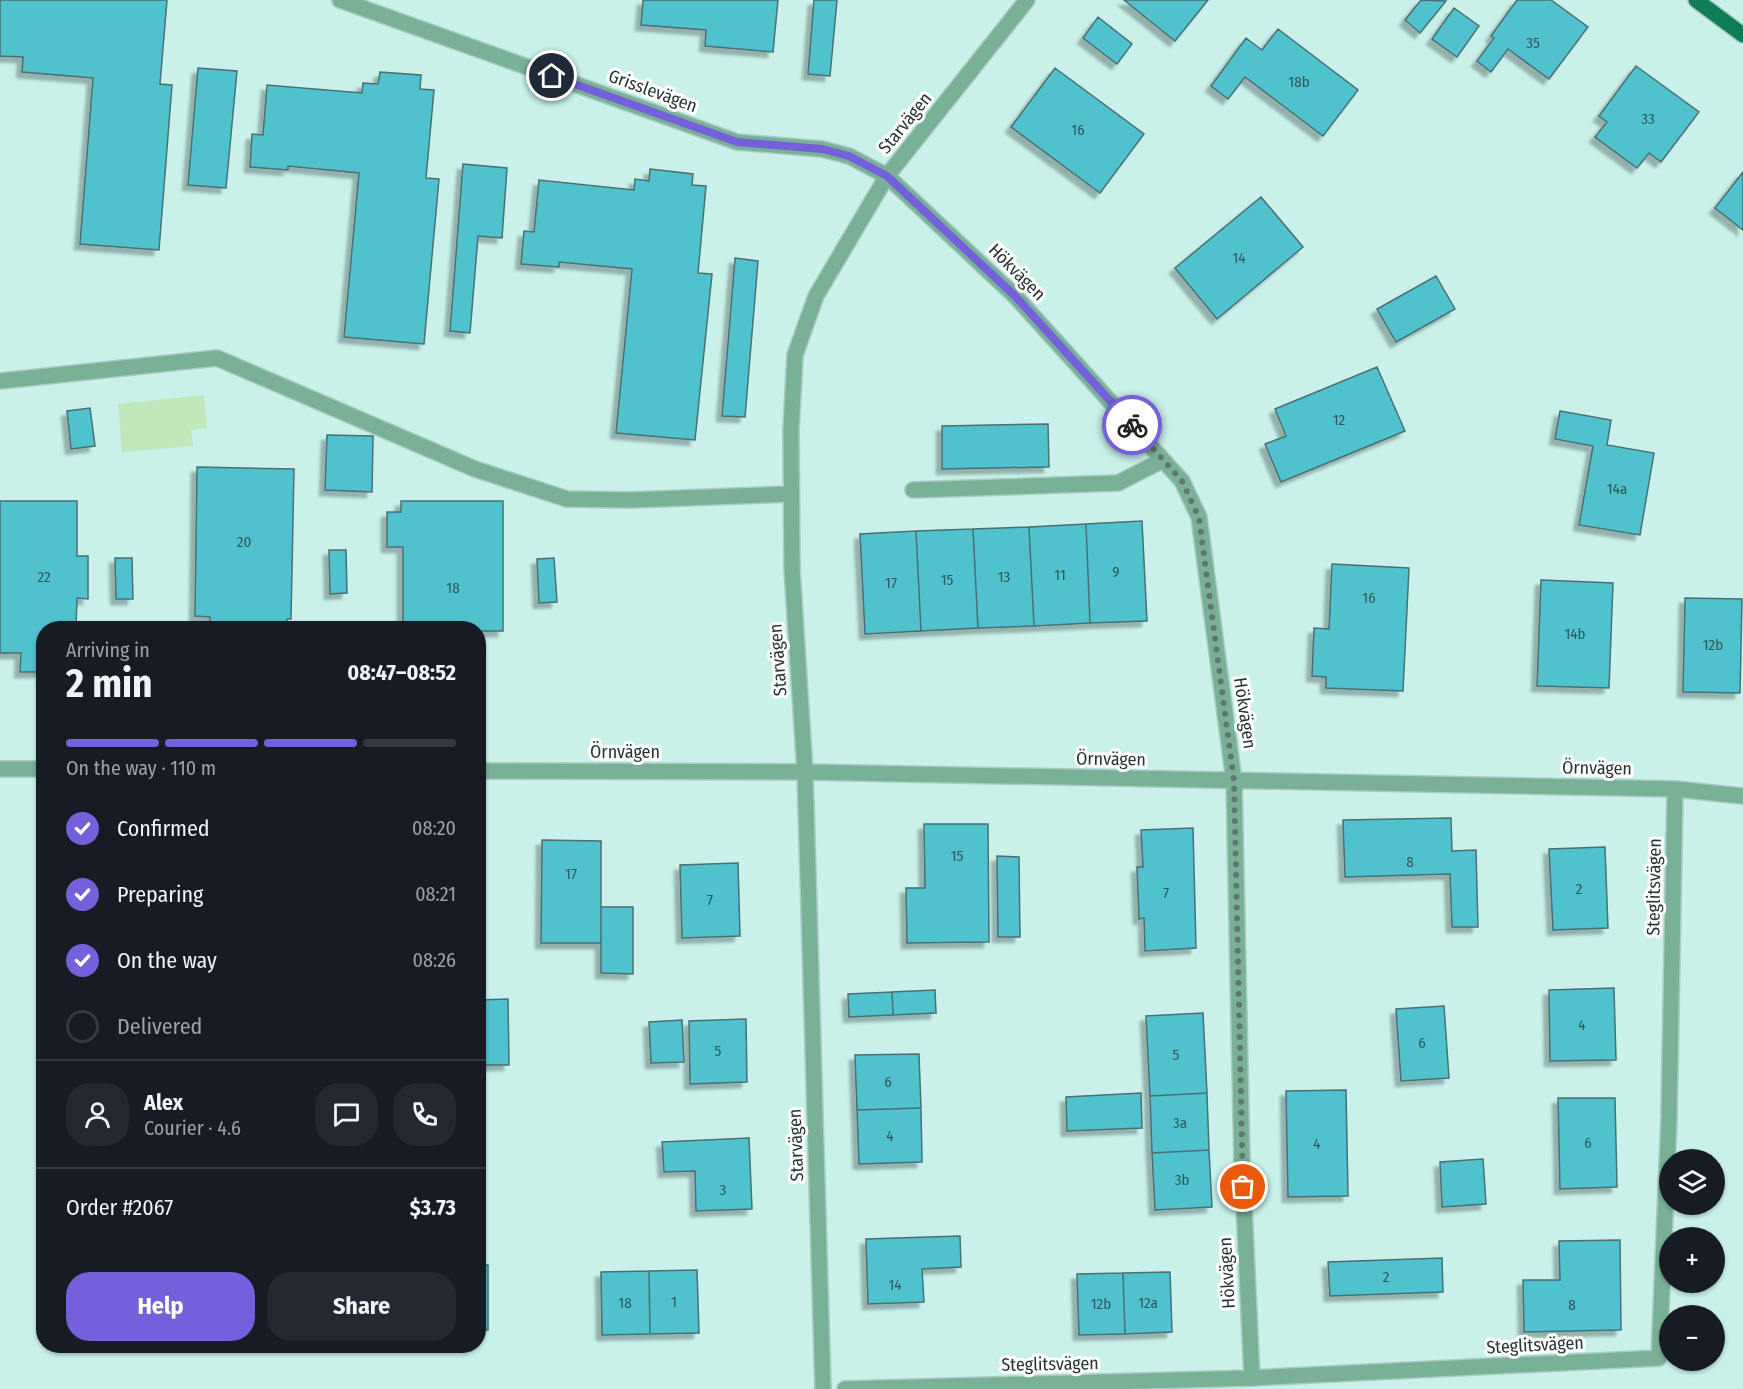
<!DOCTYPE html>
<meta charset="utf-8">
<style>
body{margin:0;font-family:"Fira Sans Condensed",sans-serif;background:#242831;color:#f1f3f6;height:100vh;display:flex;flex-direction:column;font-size:22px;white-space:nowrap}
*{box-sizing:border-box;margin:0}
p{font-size:20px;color:#9ea1a6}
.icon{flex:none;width:33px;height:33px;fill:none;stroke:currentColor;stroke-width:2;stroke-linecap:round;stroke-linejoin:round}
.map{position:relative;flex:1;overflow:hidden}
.panel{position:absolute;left:36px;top:621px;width:450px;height:732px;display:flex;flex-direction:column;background:#171b24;border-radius:24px;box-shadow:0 2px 4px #0004}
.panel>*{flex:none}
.buttons{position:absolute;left:1659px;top:1149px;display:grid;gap:12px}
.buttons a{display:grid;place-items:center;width:66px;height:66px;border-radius:50%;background:#171b24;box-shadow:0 2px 4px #0004;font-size:30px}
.pin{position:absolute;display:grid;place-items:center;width:51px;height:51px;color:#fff;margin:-26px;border:3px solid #fff;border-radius:50%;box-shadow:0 2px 6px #0007}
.courier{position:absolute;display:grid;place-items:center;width:60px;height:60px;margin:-30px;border:4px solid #7360da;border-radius:50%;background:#fff;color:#222;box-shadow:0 2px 8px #0007}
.overview em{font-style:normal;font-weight:700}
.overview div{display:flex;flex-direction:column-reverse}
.overview{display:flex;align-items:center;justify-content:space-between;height:102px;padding:0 30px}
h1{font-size:39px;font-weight:700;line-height:45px}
.bar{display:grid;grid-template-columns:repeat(4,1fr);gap:9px 6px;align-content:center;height:72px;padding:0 30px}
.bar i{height:8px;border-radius:4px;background:#363941}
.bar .current{background:#7360da}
.bar p{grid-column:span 4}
.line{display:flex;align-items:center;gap:15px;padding:0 30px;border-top:2px solid #363941}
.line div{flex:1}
.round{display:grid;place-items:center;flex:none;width:63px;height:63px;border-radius:24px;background:#242831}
ol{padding:0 30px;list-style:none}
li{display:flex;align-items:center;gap:18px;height:66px}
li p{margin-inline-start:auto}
li .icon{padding:6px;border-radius:50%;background:#7360da;color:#fff;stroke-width:4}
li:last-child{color:#9ea1a6}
li i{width:33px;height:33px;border:3px solid #363941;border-radius:50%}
.primary-button{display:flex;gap:12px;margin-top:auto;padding:12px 30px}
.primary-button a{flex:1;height:69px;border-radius:24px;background:#7360da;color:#fff;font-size:24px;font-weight:700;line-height:69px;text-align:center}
.primary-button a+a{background:#242831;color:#f1f3f6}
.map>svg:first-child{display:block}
.green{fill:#c0e6ba}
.building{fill:#50c2cd;stroke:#4a6f73;stroke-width:1.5;filter:url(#shadow)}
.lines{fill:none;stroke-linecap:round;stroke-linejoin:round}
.minor-casing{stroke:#a8cbc5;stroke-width:18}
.major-casing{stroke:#a8cbc5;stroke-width:18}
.minor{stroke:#78b195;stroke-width:15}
.major{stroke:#0f7d56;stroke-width:15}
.done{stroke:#5f7772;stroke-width:6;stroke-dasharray:0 10.8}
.route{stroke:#7360da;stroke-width:8}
.labels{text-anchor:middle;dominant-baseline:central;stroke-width:6;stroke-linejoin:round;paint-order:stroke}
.number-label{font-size:15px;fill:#305859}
.street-label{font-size:18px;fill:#263532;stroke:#fff}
</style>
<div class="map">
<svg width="1743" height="1389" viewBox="0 0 1743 1389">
<defs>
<filter id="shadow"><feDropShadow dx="-5.5" dy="5.5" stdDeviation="1.5" flood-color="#0004"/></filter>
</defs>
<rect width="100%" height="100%" fill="#c9f1ea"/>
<!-- green -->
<path class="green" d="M204,395L207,428L191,430L193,446L122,452L118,404Z"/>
<!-- building -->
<path class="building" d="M0,0H167L160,84L172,85L159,250L80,244L93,78L22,72L23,57L0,56Z
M643,0H778L773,52L705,46L706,30L641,25Z
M814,0H837L830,76L808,74Z
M1124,0H1208L1175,41Z
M1421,0L1446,1L1420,33L1405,20Z
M1517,0H1551L1588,27L1549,79L1508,49L1491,72L1477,61L1494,38L1491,36Z
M1454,8L1479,26L1457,57L1432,39Z
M1098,17L1132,44L1117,64L1083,38Z
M1278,29L1358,90L1323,136L1245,77L1228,99L1211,86L1246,38L1262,50Z
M1636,66L1699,112L1661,162L1649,153L1637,168L1595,137L1607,122L1599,116Z
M198,68L237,71L226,188L188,185Z
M1055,68L1144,134L1100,193L1011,127Z
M380,72L421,75L420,89L434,90L426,178L439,179L424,344L344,337L359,173L288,166V170L250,167L252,134L263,135L267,85L362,93L363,83L378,84Z
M463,164L507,168L502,238L478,236L470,333L450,331Z
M650,169L693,174L692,185L706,186L698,273L712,274L695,440L616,433L632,269L559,262V267L521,264L524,231L534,232L539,180L634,190L635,179L649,181Z
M1743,172V230L1715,208Z
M1261,197L1303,247L1217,319L1175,268Z
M735,258L758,261L745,417L722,416Z
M1436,276L1455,309L1396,342L1377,309Z
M1377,367L1405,431L1281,482L1265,444L1286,436L1275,409Z
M90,408L95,446L71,449L67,411Z
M1560,411L1611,420L1607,445L1654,453L1640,535L1579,525L1593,446L1555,439Z
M1048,424L1049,467L942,469V426Z
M327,435L373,436L372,492L325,490Z
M197,467L294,469L291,619H287V628H210V617L195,616Z
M0,501H77V556H88V599L77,598L76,628H44V672H20L21,653H0Z
M401,501H503V631H480L481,651L478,628H403V547H387V512H401Z
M1142,521L1147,621L1090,623L1086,524Z
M1086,524L1090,623L1034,626L1029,527Z
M1029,527L1034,626L978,628L973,529Z
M973,529L978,628L921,631L916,531Z
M916,531L921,631L865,634L860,534Z
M329,550H346L347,593L330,594Z
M115,558H132L133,599H116Z
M554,558L557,602L539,603L537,559Z
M1332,564L1409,568L1403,691L1326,688V677L1312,676L1314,628L1329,629Z
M1541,580L1613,583L1609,688L1537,686Z
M1685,598L1742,599L1740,693L1683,692Z
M1451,818L1452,851L1476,850L1478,927H1452L1450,874L1345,877L1343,820Z
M924,824H988L989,942L907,943L906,888H925Z
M1193,828L1196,948L1145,951L1144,918L1139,919L1137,867H1143L1141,830Z
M542,840L601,841V943H541Z
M1605,847L1608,928L1553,930L1549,849Z
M997,856L1019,857L1020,937H998Z
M738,863L740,936L682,938L680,865Z
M601,907H633V974L601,973Z
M1614,988L1616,1060L1550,1061L1549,990Z
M935,990L936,1013L893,1015L892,992Z
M892,992L893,1015L849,1017L848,994Z
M508,999L509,1065H478V1000Z
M1444,1006L1449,1078L1401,1081L1396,1009Z
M1203,1013L1207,1093L1150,1096L1146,1016Z
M746,1019L747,1082L690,1084L689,1021Z
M682,1020L684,1062L651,1063L649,1022Z
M919,1054L921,1108L857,1110L855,1055Z
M1346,1090L1348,1196L1288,1197L1286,1091Z
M1141,1093L1142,1128L1067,1131L1066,1097Z
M1207,1093L1209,1150L1152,1153L1150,1096Z
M1558,1098H1615L1617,1187L1560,1189Z
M921,1108L922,1162L859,1164L857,1110Z
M478,1134H485V1197H478Z
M749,1138L752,1209L696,1211L695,1171L664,1172L662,1142Z
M1209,1150L1212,1207L1155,1210L1152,1153Z
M1483,1159L1486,1204L1442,1207L1440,1162Z
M960,1236L961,1267L922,1269L924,1302L868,1304L866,1239Z
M1620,1240L1621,1330L1524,1332L1523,1280H1560L1559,1241Z
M1442,1258L1443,1292L1330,1296L1328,1262Z
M478,1265H488V1330H478Z
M697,1270L699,1333L650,1334L649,1271Z
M649,1271L650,1334L602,1335L601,1272Z
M1170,1272L1172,1332L1125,1334L1123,1273Z
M1123,1273L1125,1334L1079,1335L1077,1274Z"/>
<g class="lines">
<defs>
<path id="minor" d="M340,0L737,142L822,149L849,156L887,176L1015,296L1182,481L1199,517L1234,781L1242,1163L1252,1378
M0,381L217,358L475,469L567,499L630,500L791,494
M913,490L1118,483L1163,460
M0,769H44
M478,771L805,772L1675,789L1743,796
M823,1389L805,772L792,569L791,430L795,355L816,296L887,176L1027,0
M845,1389L1252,1378L1659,1358L1669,1117L1675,789"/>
<path id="major" d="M1696,0L1743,35"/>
</defs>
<!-- minor casing -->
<use href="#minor" class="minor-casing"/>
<!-- major casing -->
<use href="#major" class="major-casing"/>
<!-- minor -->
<use href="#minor" class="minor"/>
<!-- major -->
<use href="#major" class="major"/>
</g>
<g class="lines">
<!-- done -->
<path class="done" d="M1132,425L1182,481L1199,518L1234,781L1243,1187"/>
<!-- route -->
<path class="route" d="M552,76L737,142L822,149L849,156L887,176L1015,296L1132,425"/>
</g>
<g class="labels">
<!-- number labels -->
<g class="number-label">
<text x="1533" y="43">35</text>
<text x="1299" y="82">18b</text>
<text x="1648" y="119">33</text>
<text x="1078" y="130">16</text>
<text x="1239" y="258">14</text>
<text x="1339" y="420">12</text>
<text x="1617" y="489">14a</text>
<text x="244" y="542">20</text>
<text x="1116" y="572">9</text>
<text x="1060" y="575">11</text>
<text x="44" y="577">22</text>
<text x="1004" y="577">13</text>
<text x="947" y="580">15</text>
<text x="891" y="583">17</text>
<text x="453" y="588">18</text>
<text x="1369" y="598">16</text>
<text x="1575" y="634">14b</text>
<text x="1713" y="645">12b</text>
<text x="957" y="856">15</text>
<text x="1410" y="862">8</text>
<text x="571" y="874">17</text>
<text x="1579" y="889">2</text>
<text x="1166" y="893">7</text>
<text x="710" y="900">7</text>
<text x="1582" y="1025">4</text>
<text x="1422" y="1043">6</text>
<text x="718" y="1051">5</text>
<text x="1176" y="1055">5</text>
<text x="888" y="1082">6</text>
<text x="1180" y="1123">3a</text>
<text x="890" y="1136">4</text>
<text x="1588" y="1143">6</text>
<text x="1317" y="1144">4</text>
<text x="1182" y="1180">3b</text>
<text x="723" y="1190">3</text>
<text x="1386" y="1277">2</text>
<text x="895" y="1285">14</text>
<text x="674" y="1302">1</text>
<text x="625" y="1303">18</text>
<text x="1148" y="1303">12a</text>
<text x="1101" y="1304">12b</text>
<text x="1572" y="1305">8</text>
</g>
<!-- street labels -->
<g class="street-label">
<text transform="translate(653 91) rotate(20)">Grisslevägen</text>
<text transform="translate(905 123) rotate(-51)">Starvägen</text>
<text transform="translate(1017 272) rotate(45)">Hökvägen</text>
<text transform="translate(778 660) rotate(-94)">Starvägen</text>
<text transform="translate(1245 713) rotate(82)">Hökvägen</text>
<text x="625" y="752">Örnvägen</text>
<text transform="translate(1111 759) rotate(1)">Örnvägen</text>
<text transform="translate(1597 768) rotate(1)">Örnvägen</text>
<text transform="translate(1654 887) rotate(-89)">Steglitsvägen</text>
<text transform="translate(796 1145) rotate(-92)">Starvägen</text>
<text transform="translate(1227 1273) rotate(-93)">Hökvägen</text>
<text transform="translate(1535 1345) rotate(-3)">Steglitsvägen</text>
<text transform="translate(1050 1364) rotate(-1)">Steglitsvägen</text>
</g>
</g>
</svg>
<div class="buttons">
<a><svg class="icon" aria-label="layers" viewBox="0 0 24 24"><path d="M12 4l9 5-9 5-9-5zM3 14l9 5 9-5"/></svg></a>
<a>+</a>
<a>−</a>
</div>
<div class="pin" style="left:1243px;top:1187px;background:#ea580c"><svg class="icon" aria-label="bag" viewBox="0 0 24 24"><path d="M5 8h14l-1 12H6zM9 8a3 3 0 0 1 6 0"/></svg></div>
<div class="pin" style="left:552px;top:76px;background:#1f2937"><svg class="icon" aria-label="home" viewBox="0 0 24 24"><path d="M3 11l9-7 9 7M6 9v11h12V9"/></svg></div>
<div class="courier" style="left:1132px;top:425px"><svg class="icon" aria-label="bike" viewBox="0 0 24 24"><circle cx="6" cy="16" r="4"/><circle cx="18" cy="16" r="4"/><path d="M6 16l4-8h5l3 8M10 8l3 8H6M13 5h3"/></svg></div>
<section class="panel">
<div class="overview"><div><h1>2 min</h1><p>Arriving in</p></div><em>08:47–08:52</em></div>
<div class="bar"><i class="current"></i><i class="current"></i><i class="current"></i><i></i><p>On the way · 110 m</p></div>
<ol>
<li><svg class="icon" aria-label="check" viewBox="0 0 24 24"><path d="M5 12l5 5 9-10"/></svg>Confirmed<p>08:20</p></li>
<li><svg class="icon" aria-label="check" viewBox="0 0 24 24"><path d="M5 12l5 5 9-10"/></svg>Preparing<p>08:21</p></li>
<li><svg class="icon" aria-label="check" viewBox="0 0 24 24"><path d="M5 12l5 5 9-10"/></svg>On the way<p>08:26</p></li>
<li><i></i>Delivered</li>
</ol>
<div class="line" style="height:108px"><a class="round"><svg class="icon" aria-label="person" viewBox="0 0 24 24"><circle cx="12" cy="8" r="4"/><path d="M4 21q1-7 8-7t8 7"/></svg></a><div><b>Alex</b><p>Courier · 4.6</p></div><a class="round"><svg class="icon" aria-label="chat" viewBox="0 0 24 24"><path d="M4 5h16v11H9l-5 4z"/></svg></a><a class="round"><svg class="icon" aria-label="phone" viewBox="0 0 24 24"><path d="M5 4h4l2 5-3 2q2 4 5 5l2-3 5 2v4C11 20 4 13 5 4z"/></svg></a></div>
<div class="line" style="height:78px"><div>Order #2067</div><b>$3.73</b></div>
<div class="primary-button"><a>Help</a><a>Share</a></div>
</section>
</div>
